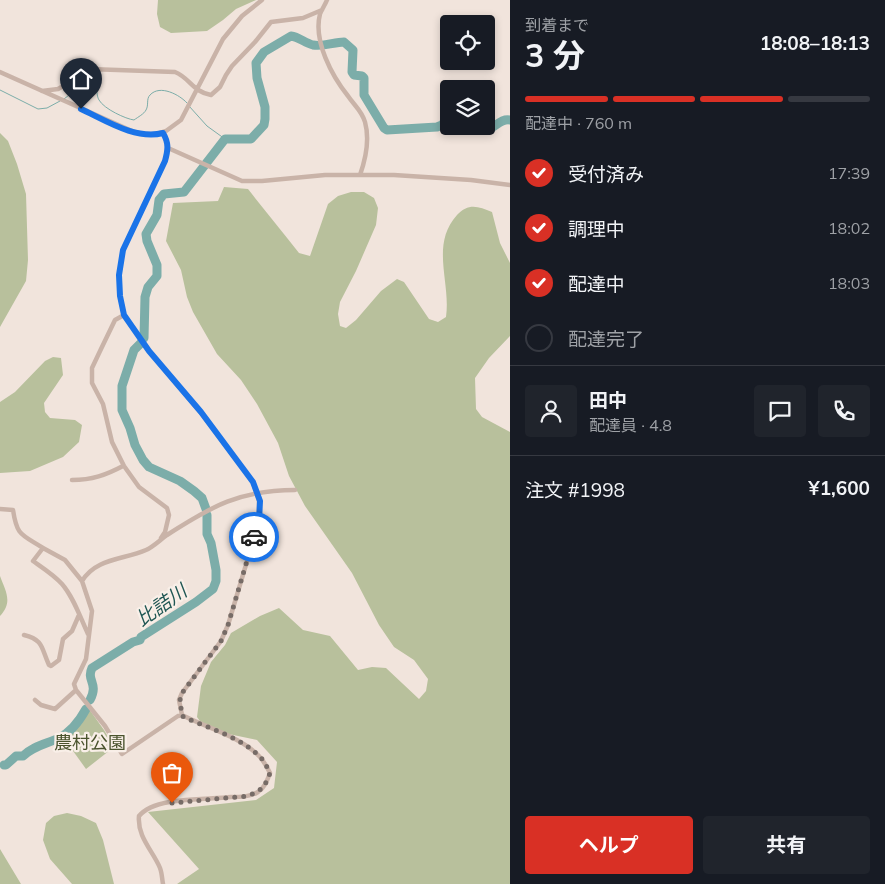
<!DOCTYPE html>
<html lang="ja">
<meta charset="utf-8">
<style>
body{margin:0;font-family:Mulish,"Noto Sans JP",sans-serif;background:#20242c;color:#f1f3f6;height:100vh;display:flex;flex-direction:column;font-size:19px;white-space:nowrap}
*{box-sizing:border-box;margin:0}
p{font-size:16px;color:#9ea1a6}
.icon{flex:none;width:28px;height:28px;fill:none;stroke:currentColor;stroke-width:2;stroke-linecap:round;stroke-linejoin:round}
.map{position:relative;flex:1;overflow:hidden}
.drawer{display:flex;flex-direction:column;background:#171b24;width:375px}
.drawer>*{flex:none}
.fabs{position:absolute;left:440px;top:15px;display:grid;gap:10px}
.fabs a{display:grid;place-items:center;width:55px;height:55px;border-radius:5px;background:#171b24;box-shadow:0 2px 8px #0003;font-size:25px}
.pin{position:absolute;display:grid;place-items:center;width:42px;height:42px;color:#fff;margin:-51px -21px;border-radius:50% 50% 50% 0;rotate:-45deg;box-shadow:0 0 5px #0007}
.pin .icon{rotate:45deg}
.courier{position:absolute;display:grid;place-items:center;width:50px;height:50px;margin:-25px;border:4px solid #1a73e8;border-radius:50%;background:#fff;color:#222;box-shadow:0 1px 6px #0007}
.summary em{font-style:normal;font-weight:700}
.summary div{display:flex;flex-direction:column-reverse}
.summary{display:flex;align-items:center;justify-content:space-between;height:85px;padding:0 15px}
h1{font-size:32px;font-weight:700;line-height:38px}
.bar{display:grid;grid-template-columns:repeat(4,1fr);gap:8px 5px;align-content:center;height:60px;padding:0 15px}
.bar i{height:6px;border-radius:4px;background:#363941}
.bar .current{background:#d93025}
.bar p{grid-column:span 4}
.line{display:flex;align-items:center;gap:12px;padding:0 15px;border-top:1px solid #363941}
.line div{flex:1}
.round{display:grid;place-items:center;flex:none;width:52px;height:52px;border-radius:5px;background:#20242c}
ol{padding:0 15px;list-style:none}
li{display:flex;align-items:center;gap:15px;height:55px}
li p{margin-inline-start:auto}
li .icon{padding:5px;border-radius:50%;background:#d93025;color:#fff;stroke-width:4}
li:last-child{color:#9ea1a6}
li i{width:28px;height:28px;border:2px solid #363941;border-radius:50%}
.primary-button{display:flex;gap:10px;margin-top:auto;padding:10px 15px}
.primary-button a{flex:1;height:58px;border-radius:5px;background:#d93025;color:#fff;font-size:20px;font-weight:700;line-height:58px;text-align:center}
.primary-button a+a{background:#20242c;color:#f1f3f6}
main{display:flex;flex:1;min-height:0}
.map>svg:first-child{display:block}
.green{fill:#b8c09c}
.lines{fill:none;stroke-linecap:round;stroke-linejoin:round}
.stream{stroke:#7cada9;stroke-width:1}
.river{stroke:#7cada9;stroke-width:9}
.minor{stroke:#c9b3a8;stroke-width:4.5}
.done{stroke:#776c67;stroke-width:5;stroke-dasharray:0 9}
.route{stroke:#1a73e8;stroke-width:6}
.labels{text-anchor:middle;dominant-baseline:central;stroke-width:4.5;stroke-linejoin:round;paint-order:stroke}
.park-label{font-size:18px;fill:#4a532d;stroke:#f9efe8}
.water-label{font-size:19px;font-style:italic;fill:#1f5653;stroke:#f9efe8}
</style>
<main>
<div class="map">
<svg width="510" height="884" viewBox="0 0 510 884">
<rect width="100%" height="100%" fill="#f1e4dc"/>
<!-- green -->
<path class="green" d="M158,0H256L236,9L223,20L207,31L171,33L160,27L157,14Z
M0,133L8,141L17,164L26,194L28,260L26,281L0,327Z
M224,187L248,189C265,211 283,232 299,253L310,256L328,204L338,196L351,192H364L374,198L378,208L376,225L356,271L340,302L338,314L340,326L346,328L356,320L381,291L397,279L404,282L429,319L438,322L446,317C451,282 430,245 457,215C468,203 478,206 492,212L500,243L510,263V336L489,358L475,378L476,409L482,417L510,432V884H177L199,869L148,812L256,800L274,788L277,762L257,740L219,732L202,724L197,717L201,686L211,662L225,645L231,633L260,616L279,608L303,630L330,636L358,670L372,667L386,668L419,699L426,691L428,679L414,660L394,647L379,625L352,573L305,506L289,476L278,443L257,404L241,380L217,354L193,312L187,297L181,270L166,241L173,203L218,201Z
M53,357L61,358L63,375L44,403L45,412L50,418L75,420L82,425L79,442L63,457L30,471L0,473V402L15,392L45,361Z
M0,576C6,592 13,602 0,616Z
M89,709L104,730L114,747L86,769L63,737L82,719Z
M67,813L81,816L96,823L103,840L114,884H72L50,859L43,840L46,823L54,816Z
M0,849L21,884H0Z"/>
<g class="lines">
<!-- stream -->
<path class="stream" d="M0,90L38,109L47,108L60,101
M64,99C72,93 83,82 94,84C98,89 96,95 99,100C104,109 126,119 134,120C138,117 144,114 146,110C149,105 146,99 150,95C160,84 180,95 187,103
M189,106L207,126L225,139"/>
<!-- river -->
<path class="river" d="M481,126L484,130C495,130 499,118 510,120
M144,338L145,297L148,287L157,276V265L147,241L146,234L157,215L159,200L164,194L184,192L225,139H251L264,125L265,119V107L257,78L256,63L264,52L291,36C299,37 305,43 313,45C324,47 334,42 344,42L353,50L352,72L354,75L362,76L364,78V95L384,128L387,130L437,127L442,125L449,116
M141,343L134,350L122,386V410L130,428L135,445L143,460L149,467L180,481L194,491L202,498L206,509
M90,700C99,683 86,681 92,668L133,642L140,640L141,637L196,602L213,589L216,581V570L211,543L207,534V515
M4,765H6L16,756H23C33,746 46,744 59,738C71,732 80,720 86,709"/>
<!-- minor -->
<path class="minor" d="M327,0C325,5 322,9 320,14C313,41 332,76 348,96C354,105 362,111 365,122C370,140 366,158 360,175
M0,72L132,131L142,134H157L166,131L181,120L223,39L242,16L262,0
M42,91L58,89L65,85L80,73L89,69L175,72C190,78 193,92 211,95L220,87L226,75L232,66L255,42L271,22L303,18L322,10
M163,133L168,145L165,161L123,250L119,275L120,296L124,315L149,351L201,413L253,482L259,501V521L228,625L221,641L182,693L179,700L182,715
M168,148L242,181H262L325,175H394L471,180L510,185
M124,315L115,320L101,349L92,368V383L103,404L112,442L124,466L139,487L167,508L169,515L165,532L161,538
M72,480C92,480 106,475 123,466
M0,509L13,510C17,536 21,534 43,548L33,561C43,568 54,575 62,584C74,598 80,617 88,634
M43,548L65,560L82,581
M24,635C44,640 41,648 49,665L51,666L59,660L63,639L72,631L79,615
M35,700L41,705L55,709L76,690
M163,884C162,879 162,873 160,868C153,851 137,837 139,816C155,796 207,800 231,797C240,797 250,797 258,792C265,787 267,781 270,773C267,767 264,761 259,756C239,736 207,728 182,715L178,716L122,754L105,726L76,690L74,684L86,659L92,611L82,581C96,558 123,560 146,550C153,547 160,540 167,535C212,506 240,490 295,490"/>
</g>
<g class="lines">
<!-- done -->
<path class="done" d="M172,803L248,796C262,790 265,787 270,773C267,767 264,760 259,756C239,736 207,728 182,716L180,700L182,693L221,641L228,625L254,537"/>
<!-- route -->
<path class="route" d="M81,109C105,120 135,140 163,133C169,143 168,150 165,161L123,250L119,275L120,296L124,315L149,351L201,412L253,482L260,501L259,521L254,537"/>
</g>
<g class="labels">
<!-- park labels -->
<g class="park-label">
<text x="90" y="742">農村公園</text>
</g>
<!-- water labels -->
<g class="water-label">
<text transform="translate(161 605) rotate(-35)">比詰川</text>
</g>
</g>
</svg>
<div class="fabs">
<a><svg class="icon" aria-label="locate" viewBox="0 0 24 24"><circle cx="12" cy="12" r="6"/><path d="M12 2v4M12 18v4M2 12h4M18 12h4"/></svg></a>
<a><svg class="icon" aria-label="layers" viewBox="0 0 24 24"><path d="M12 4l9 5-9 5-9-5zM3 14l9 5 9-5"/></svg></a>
</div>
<div class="pin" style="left:172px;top:803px;background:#ea580c"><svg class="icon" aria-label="bag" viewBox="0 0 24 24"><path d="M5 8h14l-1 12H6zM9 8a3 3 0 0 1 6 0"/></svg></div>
<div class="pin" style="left:81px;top:109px;background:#1f2937"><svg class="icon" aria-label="home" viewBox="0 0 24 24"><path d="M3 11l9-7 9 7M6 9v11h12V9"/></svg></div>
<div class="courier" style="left:254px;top:537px"><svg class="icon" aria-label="car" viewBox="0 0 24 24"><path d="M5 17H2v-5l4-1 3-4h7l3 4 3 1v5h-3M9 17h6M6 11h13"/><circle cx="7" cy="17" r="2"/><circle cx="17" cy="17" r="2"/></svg></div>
</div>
<section class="drawer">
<div class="summary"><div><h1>3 分</h1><p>到着まで</p></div><em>18:08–18:13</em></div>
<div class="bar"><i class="current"></i><i class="current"></i><i class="current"></i><i></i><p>配達中 · 760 m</p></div>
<ol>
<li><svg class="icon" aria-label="check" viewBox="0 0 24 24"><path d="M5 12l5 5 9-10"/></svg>受付済み<p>17:39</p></li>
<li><svg class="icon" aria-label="check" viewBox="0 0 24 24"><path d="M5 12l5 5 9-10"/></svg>調理中<p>18:02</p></li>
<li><svg class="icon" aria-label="check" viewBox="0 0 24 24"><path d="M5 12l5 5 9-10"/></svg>配達中<p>18:03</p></li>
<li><i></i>配達完了</li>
</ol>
<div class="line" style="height:90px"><a class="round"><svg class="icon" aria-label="person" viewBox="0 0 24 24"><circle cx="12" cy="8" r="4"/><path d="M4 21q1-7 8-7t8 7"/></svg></a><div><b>田中</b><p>配達員 · 4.8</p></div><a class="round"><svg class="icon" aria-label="chat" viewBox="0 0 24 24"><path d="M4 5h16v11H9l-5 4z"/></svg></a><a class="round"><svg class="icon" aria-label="phone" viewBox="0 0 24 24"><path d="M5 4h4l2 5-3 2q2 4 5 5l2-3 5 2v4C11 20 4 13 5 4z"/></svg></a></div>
<div class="line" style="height:65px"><div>注文 #1998</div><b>¥1,600</b></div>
<div class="primary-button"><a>ヘルプ</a><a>共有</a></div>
</section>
</main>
